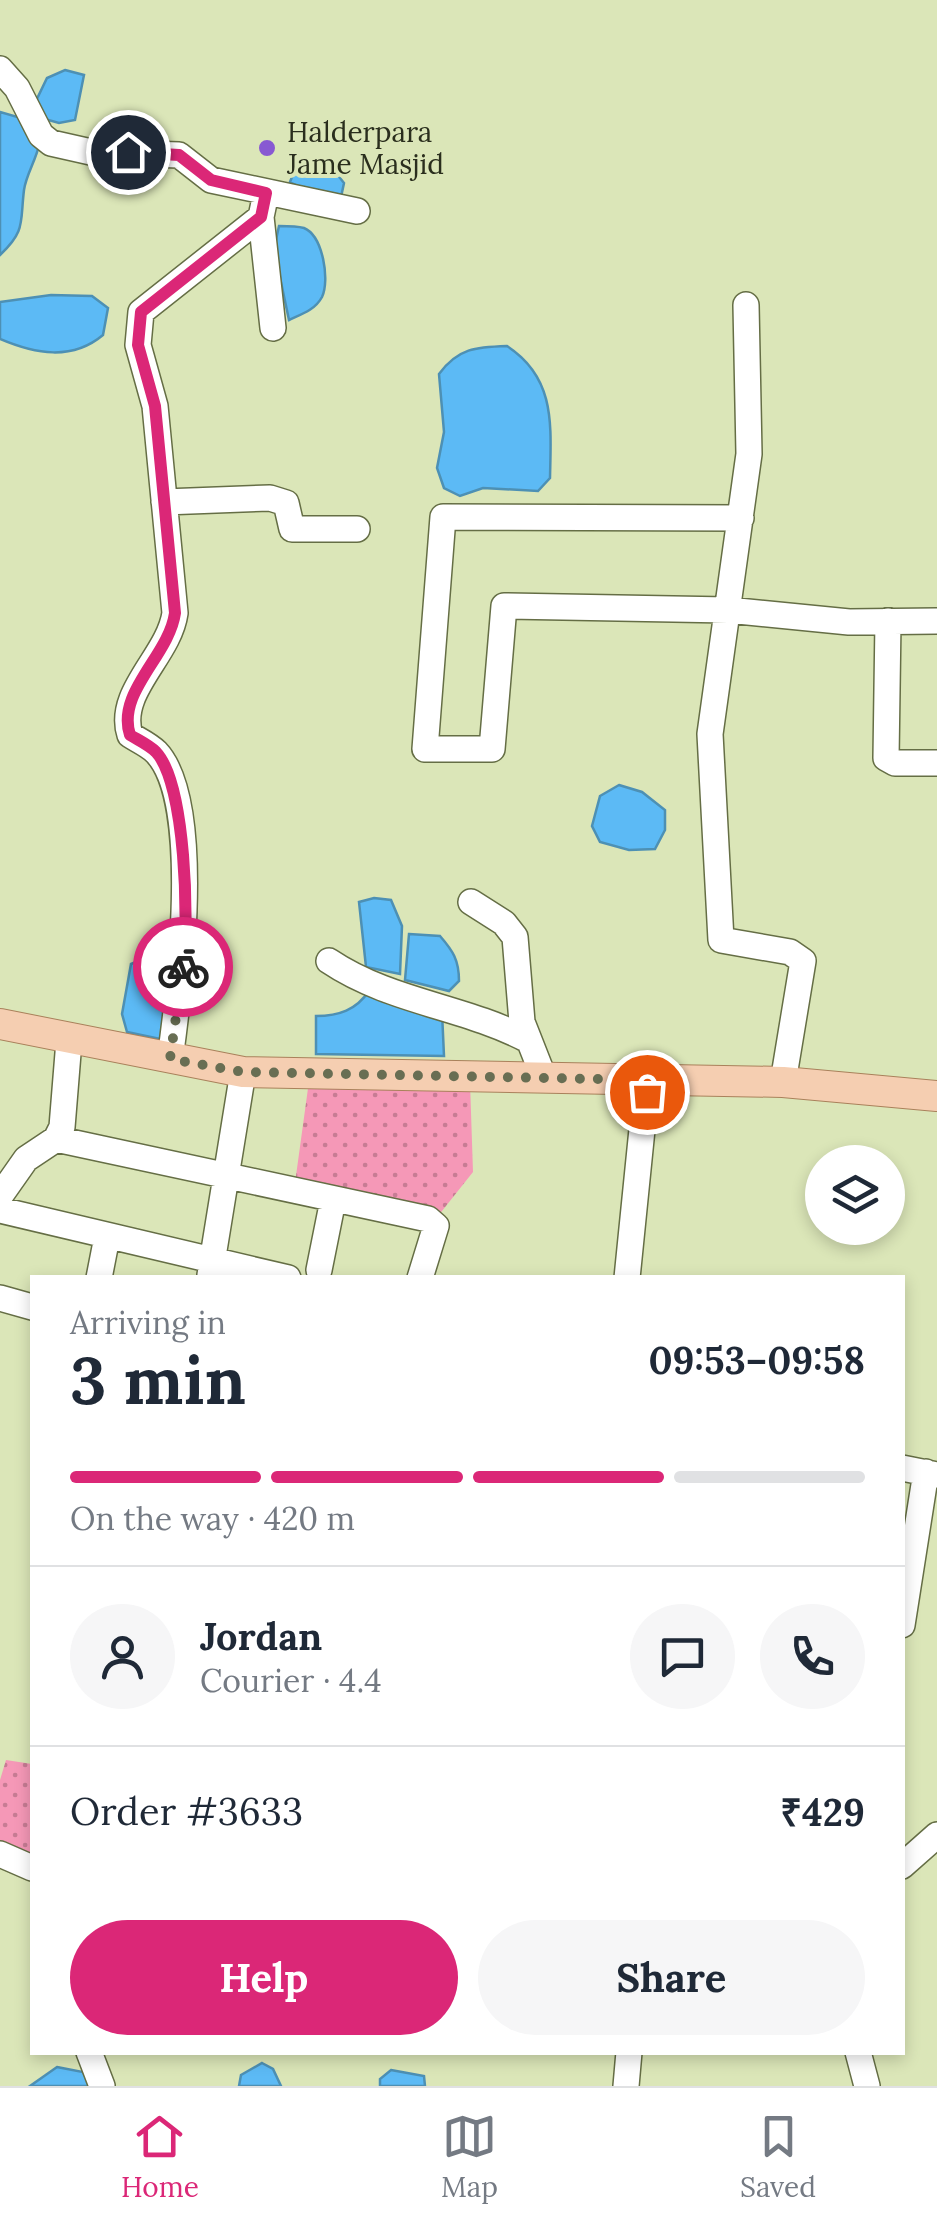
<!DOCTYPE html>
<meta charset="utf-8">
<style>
body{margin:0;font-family:Lora,serif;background:#f6f6f7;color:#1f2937;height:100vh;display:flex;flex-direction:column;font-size:38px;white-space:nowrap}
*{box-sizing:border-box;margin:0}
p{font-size:32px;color:#747a83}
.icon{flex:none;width:55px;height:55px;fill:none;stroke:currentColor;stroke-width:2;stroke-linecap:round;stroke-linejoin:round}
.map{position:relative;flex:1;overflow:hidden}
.details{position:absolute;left:30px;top:1275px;width:875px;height:780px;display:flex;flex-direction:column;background:#fff;border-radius:0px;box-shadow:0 5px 15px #0003}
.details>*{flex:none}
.buttons{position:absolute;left:805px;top:1145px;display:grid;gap:20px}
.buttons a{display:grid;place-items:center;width:100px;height:100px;border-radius:50%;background:#fff;box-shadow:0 5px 15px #0003;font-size:50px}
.pin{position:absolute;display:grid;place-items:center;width:85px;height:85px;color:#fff;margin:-42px;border:5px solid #fff;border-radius:50%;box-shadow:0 2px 10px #0007}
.courier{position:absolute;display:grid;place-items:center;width:100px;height:100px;margin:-50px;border:8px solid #db2777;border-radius:50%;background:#fff;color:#222;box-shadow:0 2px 12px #0007}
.summary em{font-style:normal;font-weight:700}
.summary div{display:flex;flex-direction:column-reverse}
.summary{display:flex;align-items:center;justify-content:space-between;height:170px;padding:0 40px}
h1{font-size:65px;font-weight:700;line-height:75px}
.bar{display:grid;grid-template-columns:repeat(4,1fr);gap:15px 10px;align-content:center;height:120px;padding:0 40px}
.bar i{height:12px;border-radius:8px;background:#e0e1e3}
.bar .on{background:#db2777}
.bar p{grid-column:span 4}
.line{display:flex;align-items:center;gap:25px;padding:0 40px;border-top:2px solid #e0e1e3}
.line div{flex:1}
.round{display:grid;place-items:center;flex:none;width:105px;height:105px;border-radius:52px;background:#f6f6f7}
.primary-button{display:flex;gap:20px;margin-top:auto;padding:20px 40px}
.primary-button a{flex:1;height:115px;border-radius:60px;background:#db2777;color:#fff;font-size:40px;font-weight:700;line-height:115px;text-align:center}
.primary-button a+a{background:#f6f6f7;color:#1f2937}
.menu{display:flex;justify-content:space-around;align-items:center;height:140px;border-top:2px solid #e0e1e3;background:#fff;font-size:28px;color:#747a83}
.menu a{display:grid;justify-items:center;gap:5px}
.menu .on{color:#db2777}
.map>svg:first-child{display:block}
.green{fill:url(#green-dots)}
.water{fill:#5cbaf5;stroke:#4d90b4;stroke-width:2.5}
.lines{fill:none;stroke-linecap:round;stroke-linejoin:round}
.minor-casing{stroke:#656e45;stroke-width:28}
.major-casing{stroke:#a9815b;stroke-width:32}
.minor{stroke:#fff;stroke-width:25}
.major{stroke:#f5ceb1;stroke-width:30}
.done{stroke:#686e53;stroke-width:10;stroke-dasharray:0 18}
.route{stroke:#db2777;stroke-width:12}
.poi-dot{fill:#8859d2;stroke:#dbe6b8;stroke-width:4}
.labels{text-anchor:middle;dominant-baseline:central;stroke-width:8;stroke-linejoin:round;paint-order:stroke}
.poi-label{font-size:28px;fill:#2a2e1d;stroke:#dbe6b8;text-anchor:start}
</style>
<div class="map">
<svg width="937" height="2086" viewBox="0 0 937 2086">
<defs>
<pattern id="green-dots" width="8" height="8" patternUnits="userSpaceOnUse" patternTransform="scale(2.5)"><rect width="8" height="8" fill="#f598b7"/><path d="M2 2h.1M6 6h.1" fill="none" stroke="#c77c94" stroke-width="1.8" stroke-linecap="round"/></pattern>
</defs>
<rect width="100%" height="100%" fill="#dbe6b8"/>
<!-- green -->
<path class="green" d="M309,1081L470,1082L473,1172L438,1216L295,1183Z
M6,1760L32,1764V1857L0,1844V1780Z"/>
<!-- water -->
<path class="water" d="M65,70L84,75L75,120L59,123L41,118L34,105L47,78Z
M0,112L21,118L39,145C36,160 26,175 24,190C20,222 26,231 0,255Z
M325,159L344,183L341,197L309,192L290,182L298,162Z
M279,226C286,226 297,226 304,228C323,236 330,280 322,297C315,310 302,314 289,320L274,249Z
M51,295L92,296L108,308L103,335C72,361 35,354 0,339V302Z
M507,346C556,378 551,425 550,478L538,491L483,488L460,496L444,488L437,468L444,432L439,374C458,348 476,347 507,346Z
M619,785L642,792L665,810V830L655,849L629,850L600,842L592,826L600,796Z
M374,898L391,900L402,926L400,974L366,967L359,902Z
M409,934L440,936C453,951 459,960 459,981L449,991L405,980Z
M143,959L171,963L165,1040L127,1032L122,1014L131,964Z
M369,991L442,1012L444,1056L316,1054V1016C339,1016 356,1010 369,991Z
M262,2063L273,2069L281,2086H239L241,2075Z
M57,2067L83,2072L90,2086H30Z
M391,2070L424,2076L425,2086H380V2079Z"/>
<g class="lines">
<defs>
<path id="minor" d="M0,69L17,88L41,135L51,143L91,152L179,155L211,180L357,211
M261,217L273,328
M746,305L749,454L710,734L721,940L790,952L803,961L783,1082
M164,502L270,498L286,503L292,529H357
M741,518L443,517L425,749H492L504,606L728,610L849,622L937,621
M888,621L886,758L895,763H937
M471,902L504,923L515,937L522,1022L544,1078
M329,961C390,1002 463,1006 528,1040
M170,1059C179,994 204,802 156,752C149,745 138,740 130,735C116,692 169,656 175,613L155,406L138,345L141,312L261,217L266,193
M56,1139L428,1219L436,1226L420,1278
M0,1196L26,1159L56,1139L62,1127L69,1041
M0,1210L288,1278
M319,1270L333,1200
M210,1275L243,1072
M99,1278L107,1237
M627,1278L647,1080
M0,1298L32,1307
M902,1468L937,1475
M902,1625L926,1472
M0,1854L32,1868
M902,1866L937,1835
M89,2052L102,2086
M858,2052L867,2086
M626,2086L629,2052"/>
<path id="major" d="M0,1024L243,1072L783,1082L937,1096"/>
</defs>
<!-- minor casing -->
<use href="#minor" class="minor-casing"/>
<!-- major casing -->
<use href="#major" class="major-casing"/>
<!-- minor -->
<use href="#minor" class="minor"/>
<!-- major -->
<use href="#major" class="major"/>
</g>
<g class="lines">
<!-- done -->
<path class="done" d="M183,967L170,1059L243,1072L647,1080V1092"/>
<!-- route -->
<path class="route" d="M128,152L179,155L211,180L266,193L261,217L141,312L138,345L155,406L175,613C169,656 116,692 130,735C138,740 149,745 156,752C186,784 189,923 183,967"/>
</g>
<!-- markers -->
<circle class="poi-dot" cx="267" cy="148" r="10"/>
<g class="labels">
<!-- poi labels -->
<g class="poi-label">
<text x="287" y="132">Halderpara<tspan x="287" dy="32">Jame Masjid</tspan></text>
</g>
</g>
</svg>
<div class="buttons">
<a><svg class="icon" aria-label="layers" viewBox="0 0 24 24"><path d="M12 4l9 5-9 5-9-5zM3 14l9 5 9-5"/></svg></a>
</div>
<div class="pin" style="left:647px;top:1092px;background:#ea580c"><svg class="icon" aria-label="bag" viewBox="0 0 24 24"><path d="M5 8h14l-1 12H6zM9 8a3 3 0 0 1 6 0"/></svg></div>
<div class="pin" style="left:128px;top:152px;background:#1f2937"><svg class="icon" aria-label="home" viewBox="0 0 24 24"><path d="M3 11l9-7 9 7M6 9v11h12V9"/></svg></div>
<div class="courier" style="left:183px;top:967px"><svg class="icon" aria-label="bike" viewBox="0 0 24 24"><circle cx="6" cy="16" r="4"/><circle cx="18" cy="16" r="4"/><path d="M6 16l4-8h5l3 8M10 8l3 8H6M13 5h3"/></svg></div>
<section class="details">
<div class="summary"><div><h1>3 min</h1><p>Arriving in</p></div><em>09:53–09:58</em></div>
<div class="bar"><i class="on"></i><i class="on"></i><i class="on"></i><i></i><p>On the way · 420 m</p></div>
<div class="line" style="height:180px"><a class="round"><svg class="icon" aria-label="person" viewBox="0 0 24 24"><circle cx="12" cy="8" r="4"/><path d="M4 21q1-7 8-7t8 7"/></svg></a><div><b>Jordan</b><p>Courier · 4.4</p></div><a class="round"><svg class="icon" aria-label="chat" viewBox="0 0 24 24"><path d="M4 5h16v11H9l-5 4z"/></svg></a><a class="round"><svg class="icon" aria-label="phone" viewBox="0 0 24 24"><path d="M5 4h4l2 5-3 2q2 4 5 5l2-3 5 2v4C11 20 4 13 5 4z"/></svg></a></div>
<div class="line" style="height:130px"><div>Order #3633</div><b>₹429</b></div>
<div class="primary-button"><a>Help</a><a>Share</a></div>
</section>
</div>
<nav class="menu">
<a class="on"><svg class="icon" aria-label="home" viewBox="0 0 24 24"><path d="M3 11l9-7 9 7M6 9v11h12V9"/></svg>Home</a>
<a><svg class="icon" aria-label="map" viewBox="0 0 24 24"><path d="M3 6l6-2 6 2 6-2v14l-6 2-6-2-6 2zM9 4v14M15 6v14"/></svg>Map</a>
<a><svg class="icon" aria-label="saved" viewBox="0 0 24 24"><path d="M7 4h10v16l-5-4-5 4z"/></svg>Saved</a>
</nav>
